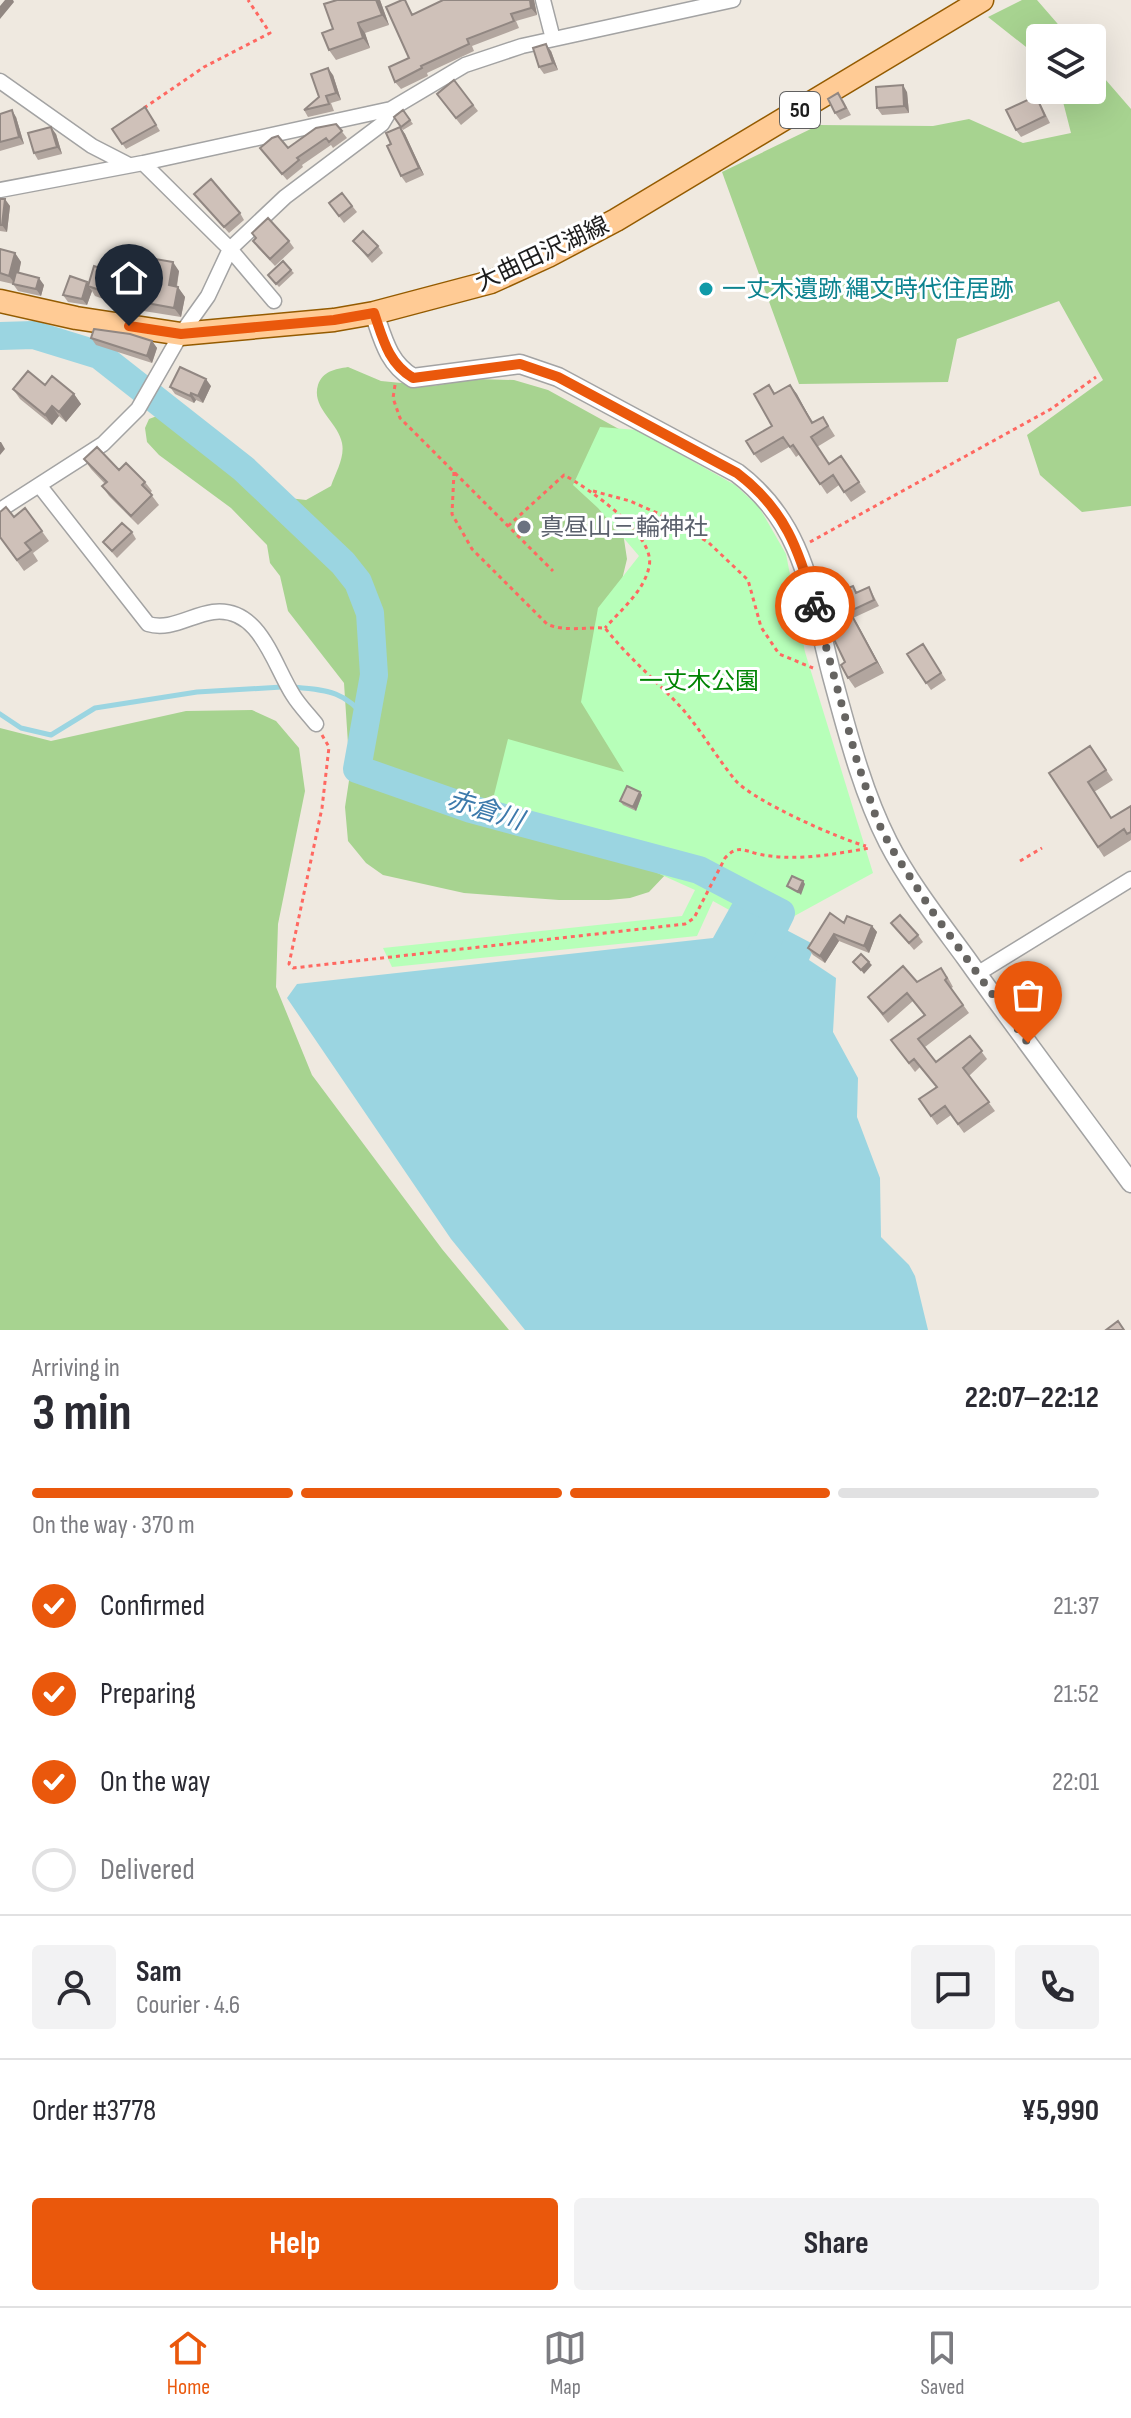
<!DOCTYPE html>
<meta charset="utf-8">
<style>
body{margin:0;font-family:"Sofia Sans Condensed","Noto Sans JP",sans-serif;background:#f2f2f3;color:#2b2b33;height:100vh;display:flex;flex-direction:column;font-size:30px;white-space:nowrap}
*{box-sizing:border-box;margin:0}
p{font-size:26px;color:#7c7c81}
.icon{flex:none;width:44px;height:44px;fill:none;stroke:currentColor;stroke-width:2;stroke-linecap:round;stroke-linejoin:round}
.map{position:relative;height:1330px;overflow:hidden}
.side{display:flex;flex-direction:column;background:#fff;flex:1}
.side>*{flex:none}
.buttons{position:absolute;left:1026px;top:24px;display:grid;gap:16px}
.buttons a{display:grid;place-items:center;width:80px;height:80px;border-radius:8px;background:#fff;box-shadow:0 8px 32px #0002;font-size:40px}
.pin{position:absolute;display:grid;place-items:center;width:68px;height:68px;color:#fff;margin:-82px -34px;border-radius:50% 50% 50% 0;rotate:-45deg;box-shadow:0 0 8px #0007}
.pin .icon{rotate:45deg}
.courier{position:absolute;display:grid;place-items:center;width:80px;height:80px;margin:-40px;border:6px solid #ea580c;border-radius:50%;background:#fff;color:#222;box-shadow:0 2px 10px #0007}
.summary em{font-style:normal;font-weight:700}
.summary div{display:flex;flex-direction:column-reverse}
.summary{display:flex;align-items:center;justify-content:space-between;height:136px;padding:0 32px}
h1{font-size:52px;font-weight:700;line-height:60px}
.bar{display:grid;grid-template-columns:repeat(4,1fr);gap:12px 8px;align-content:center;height:96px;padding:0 32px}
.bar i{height:10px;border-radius:6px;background:#e1e1e2}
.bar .on{background:#ea580c}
.bar p{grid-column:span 4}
.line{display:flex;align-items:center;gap:20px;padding:0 32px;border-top:2px solid #e1e1e2}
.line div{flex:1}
.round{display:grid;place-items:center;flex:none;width:84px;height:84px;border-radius:8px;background:#f2f2f3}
ol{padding:0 32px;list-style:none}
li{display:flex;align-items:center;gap:24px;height:88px}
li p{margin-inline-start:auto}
li .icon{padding:8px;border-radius:50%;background:#ea580c;color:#fff;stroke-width:4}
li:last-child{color:#7c7c81}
li i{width:44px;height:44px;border:4px solid #e1e1e2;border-radius:50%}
.button{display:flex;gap:16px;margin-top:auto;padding:16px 32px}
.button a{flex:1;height:92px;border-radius:8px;background:#ea580c;color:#fff;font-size:32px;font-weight:700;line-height:92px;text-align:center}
.button a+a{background:#f2f2f3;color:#2b2b33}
.dock{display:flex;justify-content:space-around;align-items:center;height:112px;border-top:2px solid #e1e1e2;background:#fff;font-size:22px;color:#7c7c81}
.dock a{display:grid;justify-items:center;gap:4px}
.dock .on{color:#ea580c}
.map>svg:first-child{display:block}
.forest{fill:#a7d390}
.park{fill:#b7ffb9}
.water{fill:#9bd5e1}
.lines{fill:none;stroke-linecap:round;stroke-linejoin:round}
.stream{stroke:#9bd5e1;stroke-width:5}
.river{stroke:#9bd5e1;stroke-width:28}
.minor-casing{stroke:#a3a3a3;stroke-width:17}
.tertiary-casing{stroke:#a3a3a3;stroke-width:21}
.primary-casing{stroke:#945b00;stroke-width:25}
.path{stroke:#ff6861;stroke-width:3;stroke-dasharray:4 4;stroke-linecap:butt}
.minor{stroke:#fff;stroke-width:14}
.tertiary{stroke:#fff;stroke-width:18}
.primary{stroke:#ffcb95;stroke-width:22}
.wall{fill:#b2a69f}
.shaded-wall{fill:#918782}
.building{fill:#cfc1b9;stroke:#918782;stroke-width:2}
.done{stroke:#666461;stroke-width:8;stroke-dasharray:0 14.4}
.route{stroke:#ea580c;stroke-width:10}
.culture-dot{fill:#0f9aa8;stroke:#fff;stroke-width:3}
.worship-dot{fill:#6b7280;stroke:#fff;stroke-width:3}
.labels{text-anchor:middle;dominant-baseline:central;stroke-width:6;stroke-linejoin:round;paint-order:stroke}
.shield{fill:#fff;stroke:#606060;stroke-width:2}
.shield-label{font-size:22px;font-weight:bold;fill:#1c1c1c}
.street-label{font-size:24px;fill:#1c1c1c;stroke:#fff}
.culture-label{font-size:24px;fill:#0d838f;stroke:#fff;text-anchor:start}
.worship-label{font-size:24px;fill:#5b616d;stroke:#fff;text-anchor:start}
.park-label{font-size:24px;fill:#008404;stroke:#fff}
.water-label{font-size:26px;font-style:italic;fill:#3d7aac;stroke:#fff}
</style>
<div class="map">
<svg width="1131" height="1330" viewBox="0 0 1131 1330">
<rect width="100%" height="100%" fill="#efe9e0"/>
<!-- forest -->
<path class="forest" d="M1022,0H1037L1070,38H1040V58L988,17Z
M1092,64L1131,109V506L1082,512L1040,475L1027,435L1103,380L1059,301L957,339L948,382L799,384L722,172L819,125L933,126L969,119L1023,143L1071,133L1060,90H1092Z
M348,367L381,381L432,386L476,379L514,380L548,390L677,461L622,526L627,559L619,592L686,853L649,892L630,898L609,900H559L464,893L383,875L366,863L348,841L345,807L350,774L344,683L288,611L280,576L270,563L267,545L231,508L159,455L147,442L145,428L149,419L157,416L171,421L234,478L263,495L306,500L331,486C336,472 345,457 342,443C338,422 311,408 318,385C323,371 335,369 348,367Z
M252,710L276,721L299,748L305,791L278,924L276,987L312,1075L442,1249L509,1330H0V728L51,741L186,711Z"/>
<!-- park -->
<path class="park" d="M600,427L637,430L735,485L759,507L786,554L805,652L873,873L767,931L713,901L697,936L392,967L383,948L682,916L695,890L493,799L508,739L624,772L581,702L598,608L639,556L598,508L573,485Z"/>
<!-- water -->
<path class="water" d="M733,902L815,945L809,960L836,978L833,1032L858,1078L857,1117L880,1178L881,1237L909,1265L915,1276L928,1330H525L451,1239L287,998L297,984L713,938Z"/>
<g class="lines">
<!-- stream -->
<path class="stream" d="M293,687C327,690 346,691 367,720
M0,714L21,728L51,735L95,708L197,692L282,687"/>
<!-- river -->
<path class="river" d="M0,336L34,335L99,355L244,469L343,563L358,582L370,613L374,675L357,769L471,809L699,870L781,913L759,958"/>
<defs>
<path id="minor" d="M543,0L553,39
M0,81L92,146L129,165
M143,163L230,249L274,301
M0,190L143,163L391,109L465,65L522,46L733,0
M39,485L148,624C170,631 191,615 213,612C260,606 273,664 293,695C299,705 308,714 316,724
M0,510L103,444L138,409L181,334L208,296L230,249L285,197L382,124L391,109
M977,974L1131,879"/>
<path id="tertiary" d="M374,313C383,339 388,363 413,378L520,364L558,377L737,473C806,525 811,597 832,676C847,731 862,791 888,842C909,883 939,921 966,958C1020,1034 1076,1108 1131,1183"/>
<path id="primary" d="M0,301L76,318L181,334L334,320L374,313L491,282L548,256L616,220L982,0"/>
</defs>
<!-- minor casing -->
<use href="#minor" class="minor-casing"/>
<!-- tertiary casing -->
<use href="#tertiary" class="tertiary-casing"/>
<!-- primary casing -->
<use href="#primary" class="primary-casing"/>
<!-- path -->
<path class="path" d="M144,108L204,67L270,33L248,0
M395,385L393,398L400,418L553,571
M454,472L452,514L472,549L547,624C564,632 585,627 605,628C627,656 653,678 677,703C699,726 715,756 736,781C754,801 839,839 866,846
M593,491L630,501L664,516L708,542L748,580L761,627L779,654L813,668
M508,526L564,475C588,488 657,535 649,567C644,591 621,610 605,628
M810,542L1051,409L1096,377
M322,735L329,747L322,808L289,964L293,968L685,924L694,918L725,858C737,845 743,850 758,854C795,862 834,854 870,848
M1020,861L1042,848"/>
<!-- minor -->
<use href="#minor" class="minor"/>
<!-- tertiary -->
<use href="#tertiary" class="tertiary"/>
<!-- primary -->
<use href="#primary" class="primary"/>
</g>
<!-- wall -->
<path class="wall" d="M380,0L389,25L365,33L370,48L336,60L329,50L333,29Z
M405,0L413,15L534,0L537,15L516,21L519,28L472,46L474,51L427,73L428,76L401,89L395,82L409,58Z
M551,51L558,70L544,74L539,67Z
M333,75L341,100L331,103L334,111L308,117L304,110L319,97Z
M454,80L478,111L461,125L442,101Z
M907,92L909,113L882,115L877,108Z
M843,100L851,115L840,120L835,113Z
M1040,103L1050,123L1021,137L1016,130Z
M145,107L160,131L126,149L112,129Z
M403,110L413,124L403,130L394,117Z
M0,114L16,117L24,144L0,151Z
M336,124L347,138L333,148L331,145L302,165L303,167L287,180L260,148H288Z
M400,127L405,134L424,175L406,183L401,176L391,144Z
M56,134L62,154L38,160L34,153Z
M342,193L357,212L344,223L329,203Z
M194,194L240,213L244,220L229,233Z
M0,199L10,206L7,232L0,231Z
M252,233L289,241L294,248L275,266L258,248L253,241L256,239Z
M353,241L378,246L383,253L372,263Z
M0,249L15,253L21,262L19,273L44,285L41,296L18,291L13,284L0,281Z
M291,270L294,273L279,287L268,275Z
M179,271L177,287L185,297L181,317L131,309L95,296L92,291L87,305L68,302L63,295L89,284L128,277Z
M91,338L152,341L157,348L152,363L96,345Z
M45,385L74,394L81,404L66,422L59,416L52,425L20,399L13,389Z
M769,385L775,393L790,385L813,422L823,417L835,436L817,447L829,464L841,456L866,492L851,502L839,485L827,494L800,454L796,457L789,447L761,463L754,454L772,426Z
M211,386L203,403L196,400L194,403L175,394L170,387Z
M84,459L119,470L145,482L152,491L150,493L159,505L138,525L109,496L102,486L105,484L91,469Z
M25,508L49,541L33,553L38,561L24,571L0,537L14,517Z
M132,532L136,539L117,558L103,542Z
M853,586L857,593L869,587L879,606L853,618L884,673L855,688L848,678L844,618L842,615Z
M923,644L946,680L931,690L907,654Z
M1090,746L1113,780L1094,792L1111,818L1131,806V840L1104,857L1049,773Z
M640,792L642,795L636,811L623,805L620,801Z
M844,923L872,926L877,932L869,953L839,941L825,963L813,955L808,948Z
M891,923L918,935L923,942L914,950Z
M947,976L953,987L951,988L969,1013L925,1047L936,1062L970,1036L987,1059L969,1076L995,1111L964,1133L951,1115L937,1125L919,1099L937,1087L920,1067L915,1072L891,1040L924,1015L913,1001L888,1023L868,997Z"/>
<!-- shaded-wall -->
<path class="shaded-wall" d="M5,0H13L14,2L0,19V6Z
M376,0H380L389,25L382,15Z
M530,0H534L537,15L531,8Z
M358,23L365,33L370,48L363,38Z
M546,44L551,51L558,70L553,63Z
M328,68L333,75L341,100L336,93Z
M903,85L907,92L909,113L904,106Z
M12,110L16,117L24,144L19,137Z
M51,127L56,134L62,154L57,147Z
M400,127L405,134L424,175L419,168Z
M5,199L10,206L7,232L2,225Z
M15,253L21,262L16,285L9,276Z
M173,262L179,271L175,295L169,285Z
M39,278L44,285L41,296L36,289Z
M87,282L91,287L88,286L92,291L87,305L82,299Z
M178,287L185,297L181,317L174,308Z
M152,341L157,348L152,363L147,356Z
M206,379L211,386L203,403L198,396Z
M790,385L797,394L818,433L812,423Z
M191,393L196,400L194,403L190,396Z
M74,394L81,404L66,422L59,412Z
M52,406L59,416L52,425L45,415Z
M1,442L5,449L0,455V442Z
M851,614L858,625L884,673L877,662Z
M640,792L642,795L636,811L633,807Z
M803,881L805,884L801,895L798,892Z
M872,926L877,932L869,953L864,946Z
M834,934L839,941L825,963L820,956Z
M869,962L872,965L864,974L861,970Z"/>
<!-- building -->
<path class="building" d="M337,0H376L382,15L358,23L363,38L329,50L322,33L333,29L324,4Z
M402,0H405L412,15L443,0H530L531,8L511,14L514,21L467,39L469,44L421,66L422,68L395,82L389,67L409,58L386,7Z
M546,44L553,63L539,67L533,48Z
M328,68L336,93L326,96L329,104L304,110L319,97L311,74Z
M454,80L473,105L456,118L437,94Z
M903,85L904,106L877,108L876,87Z
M838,93L846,108L835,113L828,99Z
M1036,96L1045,116L1016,130L1006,110Z
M145,107L156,125L122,144L112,129Z
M12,110L19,137L0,142V114Z
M403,110L410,120L401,127L394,117Z
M336,124L342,131L329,142L326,138L297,158L299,160L282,174L260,148L272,138L278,136L288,148L316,128Z
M51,127L57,147L34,153L28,133Z
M400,127L419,168L401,176L387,146L391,144L386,133Z
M211,179L240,213L224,227L194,194Z
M342,193L352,206L339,216L329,203Z
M0,199H5L2,225H0Z
M268,218L289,241L270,259L253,241L256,238L252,233Z
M363,231L378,246L368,256L353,241Z
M0,249L15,253L9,276L0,273Z
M132,255L173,262L169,285L178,287L174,308L125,299L88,286L94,266L128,277Z
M283,261L291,270L276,284L268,275Z
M16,272L39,278L36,289L13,284Z
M70,276L87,282L82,299L63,295Z
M94,329L130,334L152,341L147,356L91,338Z
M180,367L206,379L198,396L191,393L190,396L170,387Z
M28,371L45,385L52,376L74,394L59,412L52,406L45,415L13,389Z
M769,385L774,394L790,385L812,423L823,417L828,426L811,437L829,464L841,456L859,482L844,492L833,475L820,484L793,445L790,447L783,437L754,454L746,441L772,426L754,394Z
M97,447L119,470L126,463L145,482L142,485L152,495L131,516L102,486L107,482L84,459Z
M6,507L14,517L25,508L42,531L25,543L31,550L17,560L0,537V512Z
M122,523L132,532L112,551L103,542Z
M853,586L856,593L869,587L874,600L842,615L833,594Z
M851,614L877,662L848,678L841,665L845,662L828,627Z
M923,644L941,673L926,683L907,654Z
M1090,746L1106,770L1088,782L1111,818L1131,806V832L1127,834L1124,829L1098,847L1049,773Z
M627,786L640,792L633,807L620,801Z
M792,876L803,881L798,892L787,886Z
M830,913L844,923L847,916L872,926L864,946L834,934L820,956L808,948Z
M900,915L918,935L909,943L891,923Z
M861,954L869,962L861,970L853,962Z
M903,966L917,982L941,968L947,978L945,980L963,1005L918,1039L936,1062L970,1036L982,1051L963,1068L989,1102L958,1124L945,1106L931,1116L919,1099L937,1087L914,1059L909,1063L891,1040L925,1015L907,993L883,1014L868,997Z
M1118,1321L1124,1330H1106Z"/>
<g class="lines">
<!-- done -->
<path class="done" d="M815,606L857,761L877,820L890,846L932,911L1028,1043"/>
<!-- route -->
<path class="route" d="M129,326L181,334L334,320L374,313C383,339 388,363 413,378L520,364L558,377L737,473C785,509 799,550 815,606"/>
</g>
<!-- markers -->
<circle class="culture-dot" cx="706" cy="289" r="8"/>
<circle class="worship-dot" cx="524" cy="527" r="8"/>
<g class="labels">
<!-- shield labels -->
<rect class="shield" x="780" y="92" width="40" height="36" rx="6"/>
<g class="shield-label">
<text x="800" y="110">50</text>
</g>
<!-- street labels -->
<g class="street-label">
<text transform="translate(542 254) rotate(-25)">大曲田沢湖線</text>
</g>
<!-- culture labels -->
<g class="culture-label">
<text x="722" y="289">一丈木遺跡 縄文時代住居跡</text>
</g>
<!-- worship labels -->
<g class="worship-label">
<text x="540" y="527">真昼山三輪神社</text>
</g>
<!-- park labels -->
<g class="park-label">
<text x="699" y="681">一丈木公園</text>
</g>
<!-- water labels -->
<g class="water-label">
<text transform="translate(485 811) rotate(17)">赤倉川</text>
</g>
</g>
</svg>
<div class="buttons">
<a><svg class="icon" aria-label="layers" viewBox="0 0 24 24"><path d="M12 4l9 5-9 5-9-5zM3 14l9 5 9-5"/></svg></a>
</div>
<div class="pin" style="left:1028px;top:1043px;background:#ea580c"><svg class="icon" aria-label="bag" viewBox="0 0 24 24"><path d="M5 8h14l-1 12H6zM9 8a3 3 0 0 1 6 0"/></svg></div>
<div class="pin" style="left:129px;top:326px;background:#1f2937"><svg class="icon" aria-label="home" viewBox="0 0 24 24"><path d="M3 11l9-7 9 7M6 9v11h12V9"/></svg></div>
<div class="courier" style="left:815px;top:606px"><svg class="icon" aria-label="bike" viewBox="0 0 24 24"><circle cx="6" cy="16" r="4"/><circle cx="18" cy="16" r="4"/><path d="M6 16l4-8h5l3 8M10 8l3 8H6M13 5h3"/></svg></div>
</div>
<section class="side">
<div class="summary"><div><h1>3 min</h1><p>Arriving in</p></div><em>22:07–22:12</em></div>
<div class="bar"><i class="on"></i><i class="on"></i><i class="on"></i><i></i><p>On the way · 370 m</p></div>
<ol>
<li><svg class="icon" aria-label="check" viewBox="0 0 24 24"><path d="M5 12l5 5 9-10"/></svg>Confirmed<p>21:37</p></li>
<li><svg class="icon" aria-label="check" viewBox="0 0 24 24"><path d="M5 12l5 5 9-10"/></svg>Preparing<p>21:52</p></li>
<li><svg class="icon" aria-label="check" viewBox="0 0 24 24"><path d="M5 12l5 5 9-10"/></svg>On the way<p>22:01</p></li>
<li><i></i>Delivered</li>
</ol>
<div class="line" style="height:144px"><a class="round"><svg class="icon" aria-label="person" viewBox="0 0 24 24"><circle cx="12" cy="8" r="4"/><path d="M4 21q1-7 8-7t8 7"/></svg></a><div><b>Sam</b><p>Courier · 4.6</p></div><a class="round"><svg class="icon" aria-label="chat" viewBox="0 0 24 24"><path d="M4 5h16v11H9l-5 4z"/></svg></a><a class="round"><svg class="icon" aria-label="phone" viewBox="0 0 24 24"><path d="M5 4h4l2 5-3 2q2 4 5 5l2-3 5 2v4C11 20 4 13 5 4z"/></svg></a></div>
<div class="line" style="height:104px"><div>Order #3778</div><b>¥5,990</b></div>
<div class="button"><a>Help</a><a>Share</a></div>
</section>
<nav class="dock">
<a class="on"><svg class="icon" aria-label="home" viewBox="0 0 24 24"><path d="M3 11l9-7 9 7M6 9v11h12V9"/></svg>Home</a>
<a><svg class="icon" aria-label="map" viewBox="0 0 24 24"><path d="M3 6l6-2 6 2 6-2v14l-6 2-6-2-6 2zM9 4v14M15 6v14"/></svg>Map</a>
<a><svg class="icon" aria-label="saved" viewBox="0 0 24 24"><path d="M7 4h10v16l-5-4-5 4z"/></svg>Saved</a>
</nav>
